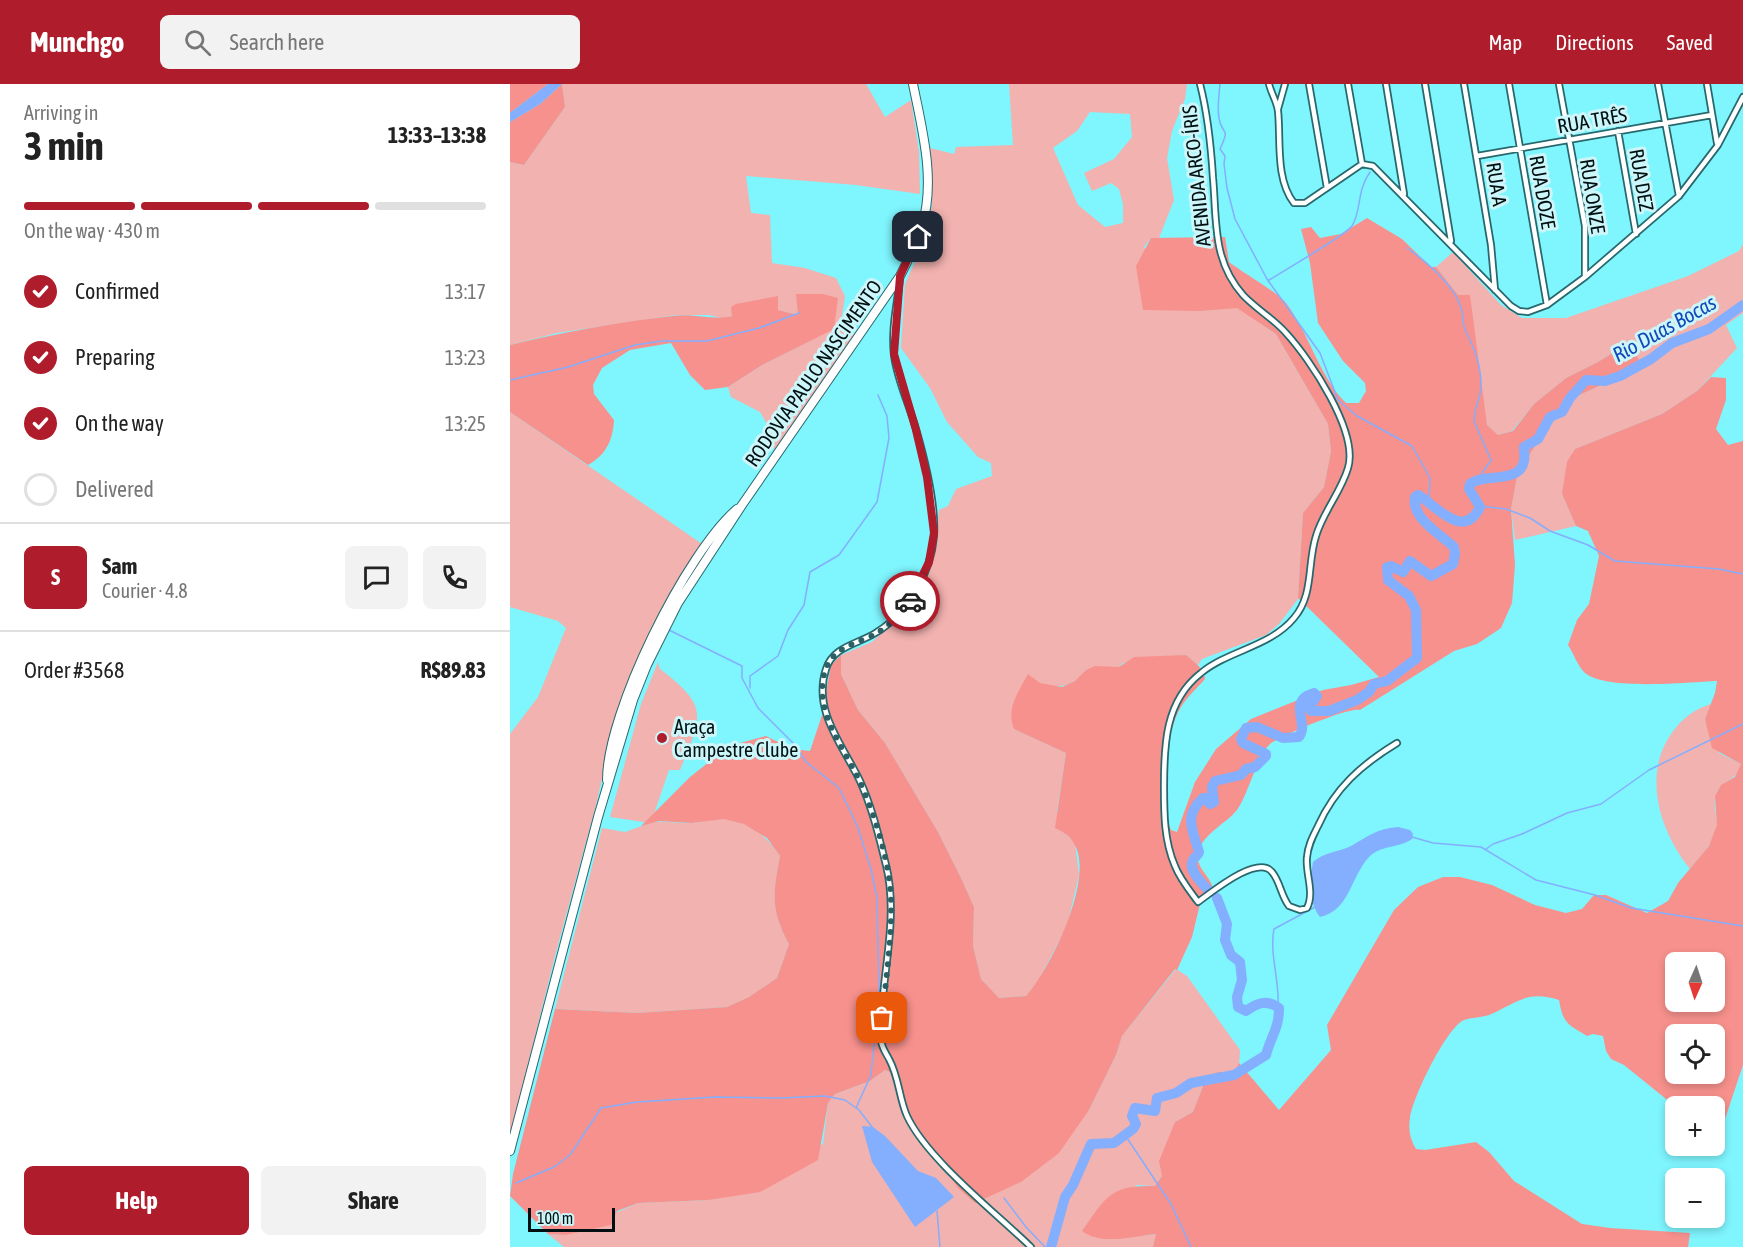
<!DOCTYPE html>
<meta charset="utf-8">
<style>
body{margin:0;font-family:"Asap Condensed",sans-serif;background:#f2f2f2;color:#222;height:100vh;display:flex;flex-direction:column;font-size:22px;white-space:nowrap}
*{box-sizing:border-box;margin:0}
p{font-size:20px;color:#767676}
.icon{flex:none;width:33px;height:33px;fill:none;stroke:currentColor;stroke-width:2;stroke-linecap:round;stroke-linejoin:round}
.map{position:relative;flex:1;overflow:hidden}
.side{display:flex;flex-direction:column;background:#fff;width:510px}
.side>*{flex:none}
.needle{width:39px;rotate:183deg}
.fabs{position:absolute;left:1155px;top:868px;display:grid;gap:12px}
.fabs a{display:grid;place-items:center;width:60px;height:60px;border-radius:9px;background:#fff;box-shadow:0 3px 9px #0003;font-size:30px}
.scale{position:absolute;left:18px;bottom:15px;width:87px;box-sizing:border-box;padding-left:6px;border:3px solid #001012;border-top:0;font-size:16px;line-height:21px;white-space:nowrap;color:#001012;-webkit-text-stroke:4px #ccf6f9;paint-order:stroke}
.pin{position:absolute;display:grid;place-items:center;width:51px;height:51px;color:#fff;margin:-26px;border-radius:12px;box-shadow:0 3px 9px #0006}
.courier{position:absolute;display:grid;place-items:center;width:60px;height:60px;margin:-30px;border:4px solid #af1c2c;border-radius:50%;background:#fff;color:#222;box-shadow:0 2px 8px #0007}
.overview em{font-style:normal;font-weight:700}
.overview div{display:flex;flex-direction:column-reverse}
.overview{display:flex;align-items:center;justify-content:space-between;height:102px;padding:0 24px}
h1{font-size:39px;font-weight:700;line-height:45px}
.bar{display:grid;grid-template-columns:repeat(4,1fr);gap:9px 6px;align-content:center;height:72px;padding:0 24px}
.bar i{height:8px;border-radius:4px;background:#e0e0e0}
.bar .active{background:#af1c2c}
.bar p{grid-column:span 4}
.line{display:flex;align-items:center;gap:15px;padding:0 24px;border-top:2px solid #e0e0e0}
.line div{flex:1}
.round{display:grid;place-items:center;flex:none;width:63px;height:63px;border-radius:9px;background:#f2f2f2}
ol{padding:0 24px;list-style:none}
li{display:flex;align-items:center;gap:18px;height:66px}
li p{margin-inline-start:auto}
li .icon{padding:6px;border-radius:50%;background:#af1c2c;color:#fff;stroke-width:4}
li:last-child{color:#767676}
li i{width:33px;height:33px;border:3px solid #e0e0e0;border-radius:50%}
.primary-button{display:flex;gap:12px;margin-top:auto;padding:12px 24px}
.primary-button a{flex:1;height:69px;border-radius:9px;background:#af1c2c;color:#fff;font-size:24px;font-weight:700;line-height:69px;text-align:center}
.primary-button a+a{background:#f2f2f2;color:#222}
header{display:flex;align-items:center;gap:36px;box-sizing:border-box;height:84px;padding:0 30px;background:#af1c2c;color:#fff}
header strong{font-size:28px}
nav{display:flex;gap:33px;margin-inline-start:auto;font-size:21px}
.search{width:420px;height:54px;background:#f2f2f2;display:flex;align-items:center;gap:15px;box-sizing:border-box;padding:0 21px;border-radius:9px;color:#767676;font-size:22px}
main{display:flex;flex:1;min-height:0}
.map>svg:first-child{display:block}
.green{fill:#f2b2af;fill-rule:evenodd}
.forest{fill:#f7918d;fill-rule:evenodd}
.water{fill:#84aefe}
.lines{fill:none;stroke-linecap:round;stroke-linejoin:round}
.stream{stroke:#84aefe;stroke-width:1.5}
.river{stroke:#84aefe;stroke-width:10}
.street-casing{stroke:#28686d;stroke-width:8}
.primary-casing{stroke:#28686d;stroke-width:10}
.street{stroke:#fff;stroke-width:4.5}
.primary{stroke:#fff;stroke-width:8}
.done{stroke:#2c6065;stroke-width:6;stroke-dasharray:0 10.8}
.route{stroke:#af1c2c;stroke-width:8}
.poi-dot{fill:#af1c2c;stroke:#ccf6f9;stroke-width:2}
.labels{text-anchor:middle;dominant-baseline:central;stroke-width:6;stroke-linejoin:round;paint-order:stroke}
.street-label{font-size:20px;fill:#001012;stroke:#ccf6f9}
.poi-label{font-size:20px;fill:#001012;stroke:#ccf6f9;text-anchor:start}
.water-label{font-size:21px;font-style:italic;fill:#1248b8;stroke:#ccf6f9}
</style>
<header>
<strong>Munchgo</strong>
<div class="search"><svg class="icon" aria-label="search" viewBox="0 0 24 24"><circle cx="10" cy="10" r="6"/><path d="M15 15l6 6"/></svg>Search here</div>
<nav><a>Map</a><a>Directions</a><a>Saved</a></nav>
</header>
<main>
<section class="side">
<div class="overview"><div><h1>3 min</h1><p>Arriving in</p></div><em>13:33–13:38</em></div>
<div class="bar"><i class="active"></i><i class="active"></i><i class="active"></i><i></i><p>On the way · 430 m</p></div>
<ol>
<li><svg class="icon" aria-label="check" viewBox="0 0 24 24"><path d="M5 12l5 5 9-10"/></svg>Confirmed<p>13:17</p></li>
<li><svg class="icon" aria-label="check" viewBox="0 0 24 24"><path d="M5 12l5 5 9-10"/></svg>Preparing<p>13:23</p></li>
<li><svg class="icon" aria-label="check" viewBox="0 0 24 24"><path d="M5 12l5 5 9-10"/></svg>On the way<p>13:25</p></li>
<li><i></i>Delivered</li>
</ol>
<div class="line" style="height:108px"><b class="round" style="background:#af1c2c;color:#fff">S</b><div><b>Sam</b><p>Courier · 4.8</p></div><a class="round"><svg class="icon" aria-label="chat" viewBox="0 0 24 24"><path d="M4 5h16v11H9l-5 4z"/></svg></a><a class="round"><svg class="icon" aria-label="phone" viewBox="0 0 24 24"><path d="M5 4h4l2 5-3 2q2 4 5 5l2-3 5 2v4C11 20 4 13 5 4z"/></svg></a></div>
<div class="line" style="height:78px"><div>Order #3568</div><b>R$89.83</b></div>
<div class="primary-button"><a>Help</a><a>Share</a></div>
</section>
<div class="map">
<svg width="1233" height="1163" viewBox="0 0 1233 1163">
<rect width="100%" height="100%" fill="#7ff5fe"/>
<!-- green -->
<path class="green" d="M52,0H356L375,33L401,16L409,68L410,110L346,101L236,92L241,129L260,131L262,179L295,184L326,194L335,212L330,244L345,251L265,368L257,340L250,328L221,313L218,303L252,281L323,245L325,232L287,210L288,231L268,226V212L214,235L199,231H166L47,249L0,261V78L14,81L55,23Z
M499,0H677L675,15L662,47L657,74L664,116L649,154H641L634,163L691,227L727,223L766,250L818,340L821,367L814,403L793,429L788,515L769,540L756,551L692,575L688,581L676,571L613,579L609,583L576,586C564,602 549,606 530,599L504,645L556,669L547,728L556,750L565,759L569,791L557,842L528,897L516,912L489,914L471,895L463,862L464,823L451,794L428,748L375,659L348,626L331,590V571L362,558L400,522L423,478L429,426L438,422L446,405L482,392L481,379L468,373L437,338L420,304L391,264L395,200L413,160L422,122L420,64L444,70L446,63L503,61ZM580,28L620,30L622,53L604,75L574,89L582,107L601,99L609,105L613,120V139L595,143L568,121L543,64L567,47Z
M1233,160V229L1216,241L1227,264L1187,307L1152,330L1065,365L1052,410L1066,442L1005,456L1001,425L1008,388L1033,350L1063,314L1132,282L1119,258L1088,278L1056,294L1024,320L1002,347L988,351L977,341L970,301L948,211L926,183L943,168L991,221L1012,234H1056L1178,192L1229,167Z
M0,328L195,462L171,498L102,651L86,721L45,872L0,1052V650L28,613L56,544L48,537L0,523Z
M148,578L150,585C200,623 192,632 170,686H159L141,739C155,736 168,740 182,739C193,738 204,734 215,735C240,737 257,753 270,772C263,809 260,826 279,860L267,894L239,913L217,923L127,929L45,925L92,744L115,748L140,739L100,733L131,620Z
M1201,620L1195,635L1209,669L1231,680C1228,695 1216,695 1208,706C1202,718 1206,727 1207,739C1207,757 1190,772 1180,785C1149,747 1131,688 1164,646C1175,632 1185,625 1201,620Z
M666,885L677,892L730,966L729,982L724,989L708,988L697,992L683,1028L665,1038L652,1092L645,1102L626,1101L599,1155L647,1150L643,1163H54L38,1150L55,1151L128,1119L198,1116L313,1060L318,1019L325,1010L360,997L375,986L388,992L391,1006L465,1118L476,1112L579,1026L606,971L612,952Z"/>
<!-- forest -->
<path class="forest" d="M0,0H38L0,29Z
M52,0L55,23L14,81L0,78V38L30,20Z
M857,134L892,155L921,183H926L948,211H960L977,341L988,351L1003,347L1024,320L1056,294L1088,278L1120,258L1132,282L1063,314L1033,350L1008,388L1001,425L1005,481L1002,519L991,544L967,560L944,567L850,626C841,622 769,652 760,660C747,672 738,711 727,726C716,740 690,751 688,771C686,784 700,792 703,804L698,812L690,820L682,853L667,886L665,885L612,952L606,971L579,1026L549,1069L511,1098L465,1119L448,1104L399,1033L388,992L375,986L360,997L325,1010L318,1019L308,1076L250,1108L198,1116L128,1119L107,1127L101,1141L55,1151L38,1150L0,1112L3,1090L45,925L127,929L217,923L239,913L267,894L279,860C260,826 263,809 270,772L257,754L234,740L214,735L181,739L149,737L131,742L180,693L199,678L223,661L256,652L282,665L300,667L312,631L321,581L331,571V590L348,626L375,659L428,748L451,794L464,823L463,862L471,895L489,914L516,912C540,886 587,791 563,758C559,751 552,747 545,744L556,669L504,645C496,624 508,609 518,590L530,599L552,603L565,597L576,586L585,582L609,583L624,573L676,571C684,578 694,584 695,595C687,604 677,613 671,623C655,647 650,720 661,746L667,748L685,698L706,665L741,635L813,606L841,601L869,593L788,514L793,429L814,403L821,367L818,340L766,250L727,224L691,227L633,226L626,182L641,154L715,153L719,178C733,189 766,207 776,219C799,249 810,294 836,319H849L856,307L855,299L833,277L808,239L800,179L791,145L801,143L810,154L831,150Z
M286,210H313L328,214L324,245L252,281L218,303L195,306L180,291L161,259L120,266L92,284L83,301L84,310L104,336C103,356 96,371 78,381L0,328V261C54,248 108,238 163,232C181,229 207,237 222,232L221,223L226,220L268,212V226L288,231Z
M1201,293L1216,294V316L1206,345L1218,361L1233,357V981L1209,1053L1205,1050L1204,1023H1166L1114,981L1101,975L1096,967L1093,952L1083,950L1077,952C1057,940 1053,939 1049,916C1017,905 1005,920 979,931C971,934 960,933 952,937C934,949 903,1013 900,1034C898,1046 900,1055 906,1065L915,1066L966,1058L979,1068L1004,1097L1072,1140L1100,1144L1180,1149L1178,1163H643L646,1150C624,1152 591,1162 572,1147C597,1112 600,1101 645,1102L652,1092L649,1077L665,1038L683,1028L697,992L708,988L724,989L729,979L769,1026L821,966L817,941L884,826L908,803L933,793H950L982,801L1025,821L1056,829L1072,825L1084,811H1096L1137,829L1158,817L1168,799L1199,762L1207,741L1205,712L1211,701L1225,693L1231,680L1202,664L1195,635L1205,609L1207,597C1179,598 1097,607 1075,589C1068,583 1063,568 1058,561L1067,536L1079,520L1089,472L1078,447L1066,442L1052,410L1057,378L1065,365L1152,330L1187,307ZM1166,879H1204V918H1166ZM1166,951H1204V990H1166Z"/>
<!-- water -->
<path class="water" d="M38,0H52L30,20L0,38V29Z
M888,743L900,746L903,750L902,755C890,764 870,761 859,773C840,794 840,826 810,833C798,818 800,796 803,778C813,769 827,768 839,763C858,753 865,745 888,743Z
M352,1042L363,1043L375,1052L408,1087L426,1094L444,1113L405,1143L362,1078Z"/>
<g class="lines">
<!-- stream -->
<path class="stream" d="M710,0C709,11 707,23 709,34C712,53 721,41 710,65L715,72L714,80L717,104L725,135L757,195L810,269L828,316L847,332L902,362L920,394L919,417
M897,164C915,176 943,201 950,221C954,230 952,240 956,248C965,266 971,281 971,301C971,314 964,324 964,337L981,376L968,395
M759,196C772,188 837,150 842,142C852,126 846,108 860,88
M0,296L58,283L125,261L152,257H197L249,244L289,229
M970,422L996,425L1020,434L1040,447L1078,461L1105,477L1209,485L1233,490
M159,546L232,582V594L248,624L285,661L296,678L329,704L347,741L361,785L367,814L369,911L361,991L346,1024
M240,604V592L268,572L278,546L294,521L300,488L329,471L367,418L379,354L377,332L368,311
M902,753L923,759L971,763L1026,796L1085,811L1121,824L1233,842
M976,765L983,760L1012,750L1057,729L1091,720L1139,686L1233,640
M768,923C770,897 759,870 764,845L805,823
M615,1051L661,1120L681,1163
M6,1099L44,1083L60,1071L91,1024L127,1018L205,1013L270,1014L315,1012L335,1016L349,1026L362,1043
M494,1114L516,1143L535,1163
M427,1127L430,1163"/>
<!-- river -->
<path class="river" d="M700,808C694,801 677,786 683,776C684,773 688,772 689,768C683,747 673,732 693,714H696L700,720L704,718L702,703L705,697L731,691L736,685L745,683L756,672V670L733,659L731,655L736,644L747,643L773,654L789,653C800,639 776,617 804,609L807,612L799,624L801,627H819L847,616L859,608L864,600L877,597L907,574L906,526L899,512L878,496L877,483L881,482L893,488L900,477L921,492L943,480L945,469L944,463C930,450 901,434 905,413L908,411C925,420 953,458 970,423L959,405L960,400C973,389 1010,400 1014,377C1015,373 1014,368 1014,363L1028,355L1040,333L1052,328L1060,314L1076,296L1095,297L1110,292L1141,275L1162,259L1199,245L1233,221
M541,1163L555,1113L563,1101L581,1060L604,1059L623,1045L626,1040L622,1032L625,1024L645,1027L647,1014L666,1009L681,999L724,991L756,971C761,952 769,945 769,924C757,915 747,919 736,927L728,923L727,913L732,896L730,878L721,871L715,856L717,840L707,814"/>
<defs>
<path id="street" d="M690,0C698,31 701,62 703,94C707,137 702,176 733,211C746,225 764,235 776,249C800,275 849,348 838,384C831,408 813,428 806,452C797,480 804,511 784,534C760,563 719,566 691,589C655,617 654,661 654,702C654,729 654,757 665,782C670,795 680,807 688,818C702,808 748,770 762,788C770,797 771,812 779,822L790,826L797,824C805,808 795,789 797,773C798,761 803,752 808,742C825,704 851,681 887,659
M759,0C761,9 767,18 768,27C771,55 765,95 784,119H795L852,80L863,82L1001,222L1009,227L1018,228L1037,221L1075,193L1169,112L1208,61L1233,13
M799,0L817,104
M838,0L852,80
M876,0L894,110
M915,0L941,157
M954,0L981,161L985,206
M999,0L1037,221
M1049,0L1075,142V193
M1148,0L1169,112
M1197,0L1207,59
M768,25L775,0
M1108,47L1126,150
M967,72L1202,31
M390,195C387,220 381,246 384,271C387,296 399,320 406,345C415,376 426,420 424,452C421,489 398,529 367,548C349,560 323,562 316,585C302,627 334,663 350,697C362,723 369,753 376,781C390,838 369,898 371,955C371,963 376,969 379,975C389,993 389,1014 397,1032C417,1075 486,1129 521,1163"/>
<path id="primary" d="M97,696C97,628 176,469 227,425
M0,1067L88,733L123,616L137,581L168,519L232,421L390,192C398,176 407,159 412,142C426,96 412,45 403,0"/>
</defs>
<!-- street casing -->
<use href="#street" class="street-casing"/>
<!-- primary casing -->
<use href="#primary" class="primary-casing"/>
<!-- street -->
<use href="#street" class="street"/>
<!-- primary -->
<use href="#primary" class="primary"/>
</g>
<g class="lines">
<!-- done -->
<path class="done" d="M372,934C376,895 382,855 381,816C380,779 365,731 350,698C334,663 301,626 316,584C324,562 350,559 367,549C380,541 391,529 400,517"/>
<!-- route -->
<path class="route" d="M400,517L419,478L424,449L417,393L406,346L384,270L390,192L408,153"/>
</g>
<!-- markers -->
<circle class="poi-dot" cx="152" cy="654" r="6"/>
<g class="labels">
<!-- street labels -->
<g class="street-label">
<text transform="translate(1082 36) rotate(-10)">RUA TRÊS</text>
<text transform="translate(686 92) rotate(-96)">AVENIDA ARCO-ÍRIS</text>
<text transform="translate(1132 96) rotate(80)">RUA DEZ</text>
<text transform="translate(987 100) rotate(81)">RUA A</text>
<text transform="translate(1033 108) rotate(80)">RUA DOZE</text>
<text transform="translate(1083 112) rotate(81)">RUA ONZE</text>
<text transform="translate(303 289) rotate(-55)">RODOVIA PAULO NASCIMENTO</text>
</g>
<!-- poi labels -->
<g class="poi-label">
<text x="164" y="642">Araça<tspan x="164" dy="23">Campestre Clube</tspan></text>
</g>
<!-- water labels -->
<g class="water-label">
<text transform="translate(1154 244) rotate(-29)">Rio Duas Bocas</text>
</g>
</g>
</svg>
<div class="fabs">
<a><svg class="needle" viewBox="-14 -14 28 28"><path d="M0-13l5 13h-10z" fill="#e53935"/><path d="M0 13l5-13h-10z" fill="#767676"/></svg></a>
<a><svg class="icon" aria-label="locate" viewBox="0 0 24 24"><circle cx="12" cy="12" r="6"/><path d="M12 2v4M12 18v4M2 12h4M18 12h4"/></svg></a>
<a>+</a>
<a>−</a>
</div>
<div class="scale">100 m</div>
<div class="pin" style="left:372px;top:934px;background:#ea580c"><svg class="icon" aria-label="bag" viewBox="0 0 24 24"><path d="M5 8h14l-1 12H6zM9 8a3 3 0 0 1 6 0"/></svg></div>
<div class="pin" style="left:408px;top:153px;background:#1f2937"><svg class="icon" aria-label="home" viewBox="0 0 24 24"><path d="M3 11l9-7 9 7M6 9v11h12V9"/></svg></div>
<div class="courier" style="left:400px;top:517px"><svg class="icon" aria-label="car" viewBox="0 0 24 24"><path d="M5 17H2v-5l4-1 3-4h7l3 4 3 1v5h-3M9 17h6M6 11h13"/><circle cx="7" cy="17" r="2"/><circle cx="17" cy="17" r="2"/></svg></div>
</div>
</main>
